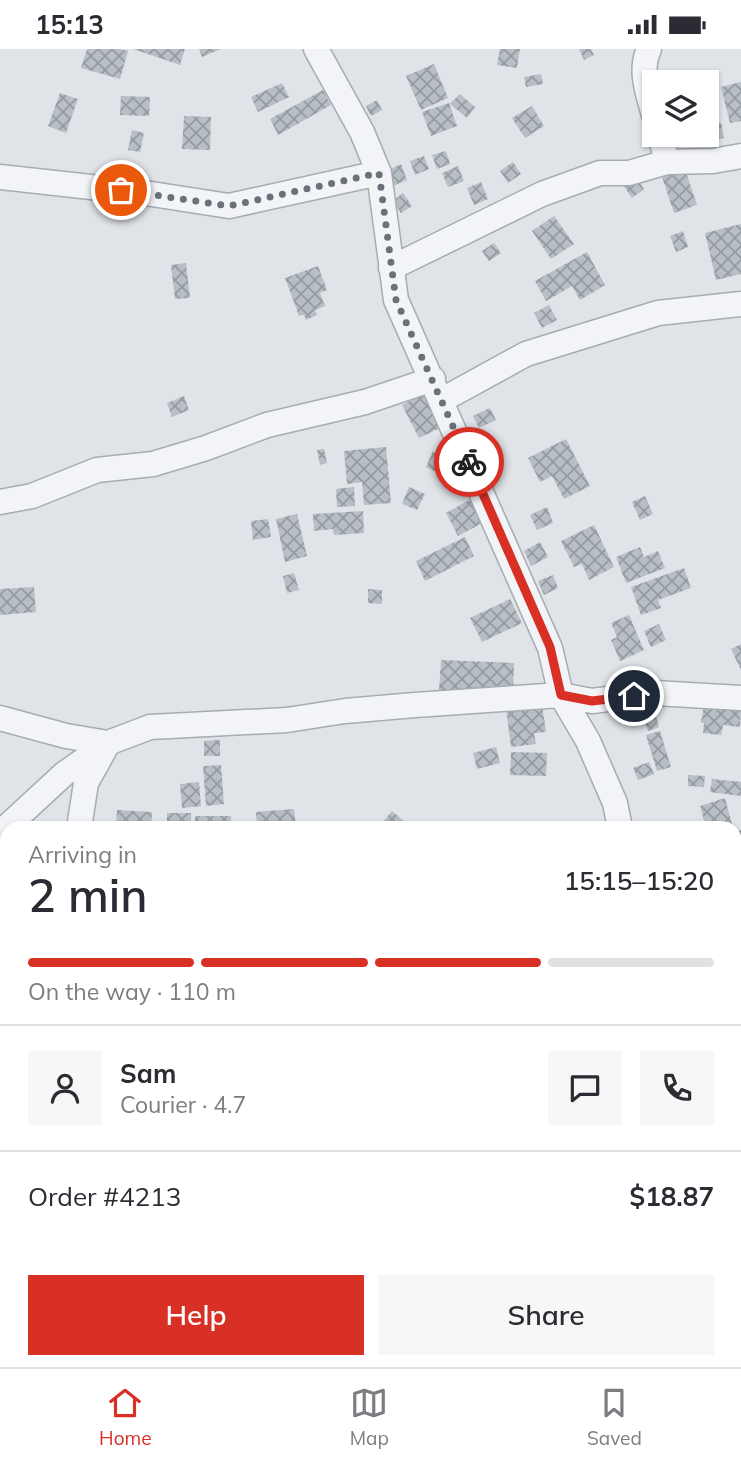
<!DOCTYPE html>
<meta charset="utf-8">
<style>
body{margin:0;font-family:Mulish,sans-serif;background:#f7f7f7;color:#2b2b33;height:100vh;display:flex;flex-direction:column;font-size:26px;white-space:nowrap}
*{box-sizing:border-box;margin:0}
p{font-size:23px;color:#7c7c81}
.icon{flex:none;width:38px;height:38px;fill:none;stroke:currentColor;stroke-width:2;stroke-linecap:round;stroke-linejoin:round}
.map{position:relative;flex:1;overflow:hidden}
.panel{position:absolute;left:0px;top:772px;width:742px;height:548px;display:flex;flex-direction:column;background:#fff;border-radius:21px 21px 0 0;box-shadow:0 2px 5px #0004}
.panel>*{flex:none}
.tools{position:absolute;left:642px;top:21px;display:grid;gap:14px}
.tools a{display:grid;place-items:center;width:77px;height:77px;border-radius:0px;background:#fff;box-shadow:0 2px 5px #0004;font-size:35px}
.pin{position:absolute;display:grid;place-items:center;width:60px;height:60px;color:#fff;margin:-30px;border:4px solid #fff;border-radius:50%;box-shadow:0 2px 7px #0007}
.courier{position:absolute;display:grid;place-items:center;width:70px;height:70px;margin:-35px;border:5px solid #d93025;border-radius:50%;background:#fff;color:#222;box-shadow:0 2px 9px #0007}
.headline em{font-style:normal;font-weight:600}
.headline div{display:flex;flex-direction:column-reverse}
.headline{display:flex;align-items:center;justify-content:space-between;height:119px;padding:0 28px}
h1{font-size:46px;font-weight:600;line-height:52px}
.bar{display:grid;grid-template-columns:repeat(4,1fr);gap:10px 7px;align-content:center;height:84px;padding:0 28px}
.bar i{height:9px;border-radius:5px;background:#e1e1e2}
.bar .on{background:#d93025}
.bar p{grid-column:span 4}
.line{display:flex;align-items:center;gap:18px;padding:0 28px;border-top:2px solid #e1e1e2}
.line div{flex:1}
.round{display:grid;place-items:center;flex:none;width:74px;height:74px;border-radius:0px;background:#f7f7f7}
.primary-button{display:flex;gap:14px;margin-top:auto;padding:14px 28px}
.primary-button a{flex:1;height:80px;border-radius:0px;background:#d93025;color:#fff;font-size:28px;font-weight:600;line-height:80px;text-align:center}
.primary-button a+a{background:#f7f7f7;color:#2b2b33}
.status{display:flex;justify-content:space-between;align-items:center;height:49px;padding:0 35px;background:#fff;direction:ltr}
.status svg{height:19px;fill:currentColor}
.dock{display:flex;justify-content:space-around;align-items:center;height:98px;border-top:2px solid #e1e1e2;background:#fff;font-size:19px;color:#7c7c81}
.dock a{display:grid;justify-items:center;gap:4px}
.dock .on{color:#d93025}
.map>svg:first-child{display:block}
.building{fill:url(#building-cross-hatch)}
.lines{fill:none;stroke-linecap:round;stroke-linejoin:round}
.minor-casing{stroke:#a5acb2;stroke-width:27}
.minor{stroke:#f2f4f7;stroke-width:24}
.done{stroke:#69727a;stroke-width:7;stroke-dasharray:0 12.6}
.route{stroke:#d93025;stroke-width:9}
</style>
<div class="status"><b>15:13</b><svg viewBox="0 0 49 12"><path d="M0 12V9h3v3zM5 12V6h3v6zM10 12V3h3v9zM15 12V0h3v12zM26 1h20v11H26zM47 4h2v5h-2z"/></svg></div>
<div class="map">
<svg width="741" height="1318" viewBox="0 0 741 1318">
<defs>
<pattern id="building-cross-hatch" width="8" height="8" patternUnits="userSpaceOnUse" patternTransform="scale(1.75)"><rect width="8" height="8" fill="#b7bec5"/><path d="M0 0l8 8M0 8l8-8" fill="none" stroke="#959ba1"/></pattern>
</defs>
<rect width="100%" height="100%" fill="#e0e4e8"/>
<!-- building -->
<path class="building" d="M87,0H120L128,2L120,30L81,19Z
M133,0H185L180,16Z
M199,0H221L202,8Z
M500,0H520L517,19L497,16Z
M579,0H591L594,6L584,11Z
M434,15L448,49L421,61L406,27Z
M541,25L543,35L526,38L524,28Z
M741,33V72L730,74L721,38Z
M282,34L289,48L258,63L251,48Z
M323,41L331,56L278,86L270,70Z
M711,41L716,57L707,60V43Z
M60,44L78,50L66,84L48,77Z
M460,45L475,58L467,69L450,55Z
M121,47L150,48L149,67L120,66Z
M377,51L382,61L371,67L366,57Z
M449,54L457,77L431,87L422,63Z
M532,57L544,77L525,89L512,69Z
M184,67L211,68L210,101L182,100Z
M721,74L724,89L712,91L708,76Z
M132,81L144,84L140,103L128,101Z
M676,86H692L694,95L678,98Z
M446,102L450,115L437,120L432,106Z
M424,107L429,120L415,126L410,112Z
M513,113L521,125L508,134L500,122Z
M401,115L407,131L390,138L384,123Z
M458,117L464,132L448,138L442,124Z
M685,120L697,156L674,164L662,128Z
M636,128L644,140L632,149L623,136Z
M481,133L488,150L474,156L467,139Z
M403,144L412,157L401,164L393,152Z
M554,167L574,195L551,210L532,182Z
M741,175V225L716,231L705,184Z
M683,182L688,198L676,203L670,187Z
M494,194L501,204L489,212L482,202Z
M587,203L605,236L580,251L572,237L546,252L535,232Z
M186,214L190,249L175,250L171,216Z
M318,217L327,241L320,244L325,257L315,261L317,266L306,271L304,266L299,267L285,229Z
M549,256L557,271L542,279L534,264Z
M424,345L440,379L419,389L402,356Z
M184,347L189,361L172,368L167,354Z
M490,359L496,371L479,379L473,367Z
M566,390L590,437L564,450L552,427L540,433L528,409Z
M386,398L391,454L364,456L362,433L347,435L344,402Z
M324,400L327,414L320,416L317,401Z
M433,402L446,407L439,424L426,418Z
M354,438L355,457L337,458L336,440Z
M409,438L425,445L417,461L402,455Z
M645,447L653,465L640,471L632,453Z
M471,450L484,473L458,487L446,464Z
M547,458L553,474L537,481L530,466Z
M363,462L364,484L334,486L333,480L314,482L313,465Z
M297,465L307,507L285,513L276,470Z
M268,470L271,488L253,491L251,472Z
M594,476L614,518L589,531L582,515L574,518L561,492Z
M465,488L474,507L425,532L416,512Z
M540,493L548,508L531,517L524,502Z
M640,498L644,508L658,502L665,519L626,534L616,508Z
M684,519L691,539L658,551L661,559L641,566L631,538Z
M294,524L299,541L287,544L283,527Z
M553,526L558,539L544,546L538,532Z
M34,538L36,563L0,566V540Z
M368,540L382,541V555L368,554Z
M510,550L522,574L482,593L470,569Z
M629,566L644,601L620,612L611,591L617,588L611,574Z
M659,575L666,591L651,598L644,582Z
M741,595V621L731,600Z
M441,611L514,614L513,645L439,642Z
M652,653L659,678L648,682L644,672L635,675L630,660Z
M542,655L546,683L534,684L536,695L511,698L506,659Z
M704,656L741,661L740,678L723,676L721,686L703,684L704,674L701,673Z
M660,682L671,718L657,722L646,686Z
M220,691V707H204V692Z
M496,698L500,714L477,720L473,704Z
M511,703L547,704L546,727L510,726Z
M649,713L654,725L638,731L633,719Z
M221,716L224,755L206,757L203,717Z
M688,726L705,727L704,738L688,737Z
M712,730L741,733V747L710,743Z
M199,733L201,757L182,759L180,735Z
M725,749L733,779H706L700,757Z
M294,760L296,779H257L256,763Z
M117,761L152,763L151,779H130V777L116,776Z
M392,762L412,779H378Z
M167,764H191V779H167Z
M195,767H231V779H195Z
M741,781V808L735,809V783Z
M739,1173L741,1199L735,1202V1175Z
M7,1218V1242L0,1239Z
M741,1223V1264L738,1266L735,1259V1226Z
M4,1264L7,1265V1283L0,1280Z
M272,1312H295L293,1318H270Z
M423,1312H448L445,1318H436Z
M672,1312H685L689,1318H665Z
M692,1312H713L717,1318H696Z"/>
<g class="lines">
<defs>
<path id="minor" d="M316,0L362,83L379,124L396,251L550,599L561,646L588,692L615,754L620,779
M649,0C639,21 648,45 654,66
M660,86L667,113
M0,128L145,144L229,157L379,124
M391,219L542,145L600,124H629L667,113L713,112L741,107
M442,351L526,305L658,264L741,255
M0,453L32,447L97,421L153,415L206,399L267,376L365,353L433,330
M0,669L66,687L108,694L150,678L287,671L345,662L415,656L561,646L592,652L655,644L741,649
M79,779L86,734L106,698
M0,784L64,725L108,694
M735,931H741
M735,1081L741,1104
M0,1157L7,1148
M328,1318V1312"/>
</defs>
<!-- minor casing -->
<use href="#minor" class="minor-casing"/>
<!-- minor -->
<use href="#minor" class="minor"/>
</g>
<g class="lines">
<!-- done -->
<path class="done" d="M121,141L229,157L379,124L396,251L469,413"/>
<!-- route -->
<path class="route" d="M469,413L550,598L561,646L592,652L634,647"/>
</g>
</svg>
<div class="tools">
<a><svg class="icon" aria-label="layers" viewBox="0 0 24 24"><path d="M12 4l9 5-9 5-9-5zM3 14l9 5 9-5"/></svg></a>
</div>
<div class="pin" style="left:121px;top:141px;background:#ea580c"><svg class="icon" aria-label="bag" viewBox="0 0 24 24"><path d="M5 8h14l-1 12H6zM9 8a3 3 0 0 1 6 0"/></svg></div>
<div class="pin" style="left:634px;top:647px;background:#1f2937"><svg class="icon" aria-label="home" viewBox="0 0 24 24"><path d="M3 11l9-7 9 7M6 9v11h12V9"/></svg></div>
<div class="courier" style="left:469px;top:413px"><svg class="icon" aria-label="bike" viewBox="0 0 24 24"><circle cx="6" cy="16" r="4"/><circle cx="18" cy="16" r="4"/><path d="M6 16l4-8h5l3 8M10 8l3 8H6M13 5h3"/></svg></div>
<section class="panel">
<div class="headline"><div><h1>2 min</h1><p>Arriving in</p></div><em>15:15–15:20</em></div>
<div class="bar"><i class="on"></i><i class="on"></i><i class="on"></i><i></i><p>On the way · 110 m</p></div>
<div class="line" style="height:126px"><a class="round"><svg class="icon" aria-label="person" viewBox="0 0 24 24"><circle cx="12" cy="8" r="4"/><path d="M4 21q1-7 8-7t8 7"/></svg></a><div><b>Sam</b><p>Courier · 4.7</p></div><a class="round"><svg class="icon" aria-label="chat" viewBox="0 0 24 24"><path d="M4 5h16v11H9l-5 4z"/></svg></a><a class="round"><svg class="icon" aria-label="phone" viewBox="0 0 24 24"><path d="M5 4h4l2 5-3 2q2 4 5 5l2-3 5 2v4C11 20 4 13 5 4z"/></svg></a></div>
<div class="line" style="height:91px"><div>Order #4213</div><b>$18.87</b></div>
<div class="primary-button"><a>Help</a><a>Share</a></div>
</section>
</div>
<nav class="dock">
<a class="on"><svg class="icon" aria-label="home" viewBox="0 0 24 24"><path d="M3 11l9-7 9 7M6 9v11h12V9"/></svg>Home</a>
<a><svg class="icon" aria-label="map" viewBox="0 0 24 24"><path d="M3 6l6-2 6 2 6-2v14l-6 2-6-2-6 2zM9 4v14M15 6v14"/></svg>Map</a>
<a><svg class="icon" aria-label="saved" viewBox="0 0 24 24"><path d="M7 4h10v16l-5-4-5 4z"/></svg>Saved</a>
</nav>
